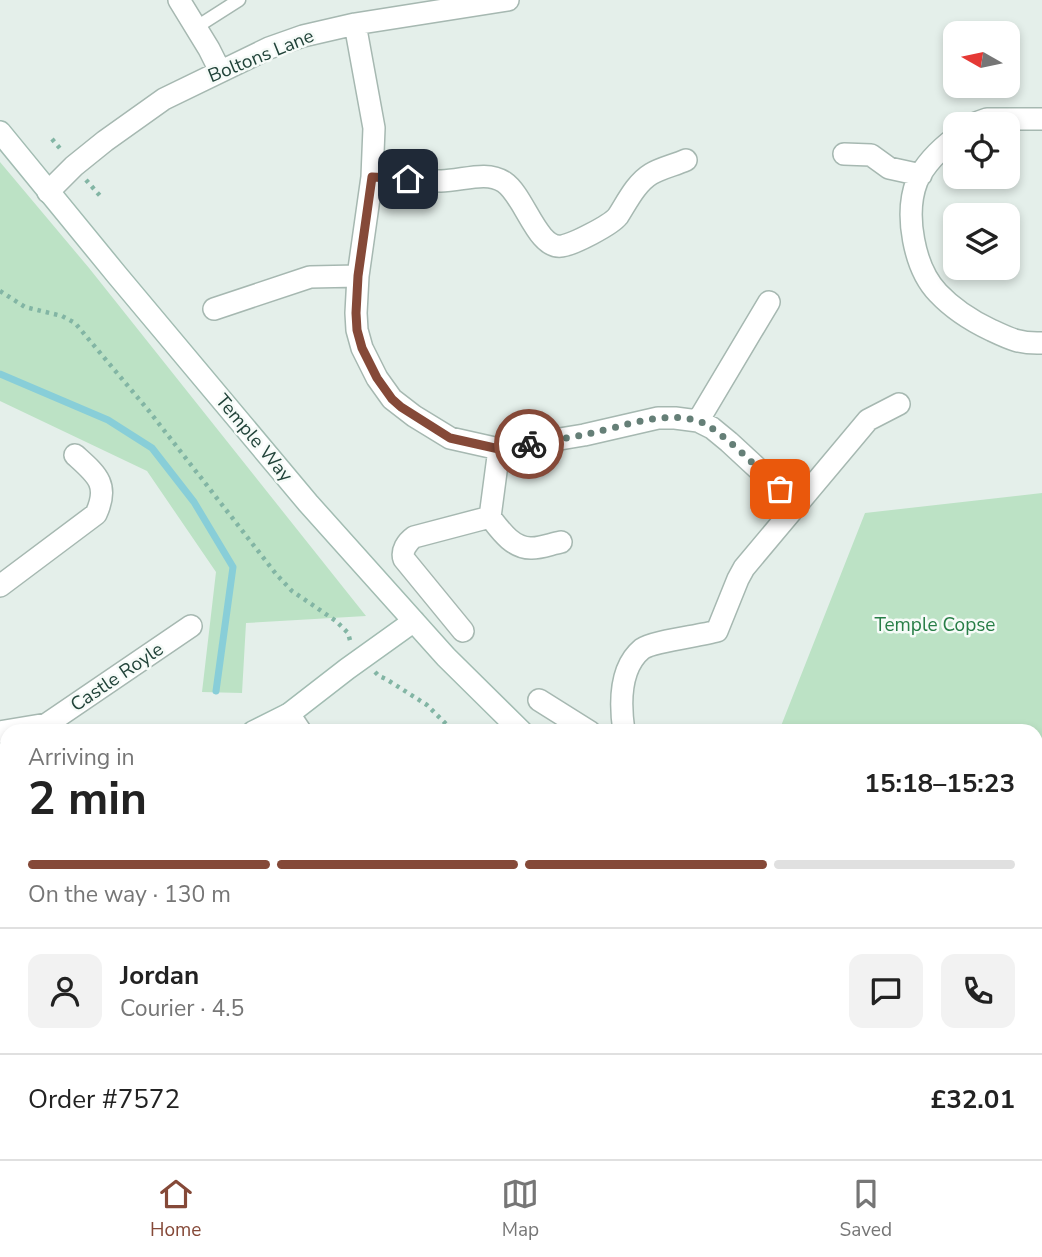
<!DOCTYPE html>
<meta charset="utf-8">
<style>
body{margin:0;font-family:"Nunito Sans",sans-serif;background:#f2f2f2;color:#222;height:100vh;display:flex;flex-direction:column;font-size:26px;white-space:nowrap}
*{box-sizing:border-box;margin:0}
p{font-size:23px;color:#767676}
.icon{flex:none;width:38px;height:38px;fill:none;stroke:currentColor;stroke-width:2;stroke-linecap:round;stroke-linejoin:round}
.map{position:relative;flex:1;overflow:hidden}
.side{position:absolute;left:0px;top:724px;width:1043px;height:436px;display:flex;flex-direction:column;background:#fff;border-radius:21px 21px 0 0;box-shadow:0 4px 10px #0003}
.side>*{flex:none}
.needle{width:46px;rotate:279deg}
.buttons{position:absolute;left:943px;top:21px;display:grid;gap:14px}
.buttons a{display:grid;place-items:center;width:77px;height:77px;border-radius:14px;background:#fff;box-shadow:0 4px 10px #0003;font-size:35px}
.pin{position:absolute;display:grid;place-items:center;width:60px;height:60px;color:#fff;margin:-30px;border-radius:14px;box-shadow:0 4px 10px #0006}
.courier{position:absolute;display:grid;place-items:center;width:70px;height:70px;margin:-35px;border:5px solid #854938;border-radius:50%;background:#fff;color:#222;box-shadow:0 2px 9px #0007}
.head em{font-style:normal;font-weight:700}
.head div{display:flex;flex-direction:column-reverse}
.head{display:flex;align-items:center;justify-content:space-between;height:119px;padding:0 28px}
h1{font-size:46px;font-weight:700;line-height:52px}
.bar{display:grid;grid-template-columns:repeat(4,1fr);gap:10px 7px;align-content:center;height:84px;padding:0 28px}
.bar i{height:9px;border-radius:5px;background:#e0e0e0}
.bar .current{background:#854938}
.bar p{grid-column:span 4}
.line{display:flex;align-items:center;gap:18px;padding:0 28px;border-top:2px solid #e0e0e0}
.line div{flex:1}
.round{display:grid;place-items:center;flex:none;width:74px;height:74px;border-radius:14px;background:#f2f2f2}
.tab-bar{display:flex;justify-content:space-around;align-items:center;height:98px;border-top:2px solid #e0e0e0;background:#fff;font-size:19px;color:#767676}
.tab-bar a{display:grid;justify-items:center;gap:4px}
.tab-bar .current{color:#854938}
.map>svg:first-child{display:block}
.green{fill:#bce2c5}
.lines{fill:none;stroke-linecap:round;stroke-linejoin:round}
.stream{stroke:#88ced8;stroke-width:7}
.building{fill:#b9cac3;stroke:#b6c9c1;stroke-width:2}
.lane-casing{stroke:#a6b8b1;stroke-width:15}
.street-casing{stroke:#a6b8b1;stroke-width:24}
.secondary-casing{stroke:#a2bcb2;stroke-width:24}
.path{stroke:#82b5a4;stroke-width:4.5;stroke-dasharray:3.5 5;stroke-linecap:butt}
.lane{stroke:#fff;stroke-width:12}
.street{stroke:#fff;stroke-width:21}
.secondary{stroke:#fff;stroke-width:21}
.done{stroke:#657f77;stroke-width:7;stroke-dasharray:0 12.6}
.route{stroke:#854938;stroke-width:9}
.labels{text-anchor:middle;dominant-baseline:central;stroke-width:5;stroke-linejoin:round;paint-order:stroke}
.street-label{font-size:19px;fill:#214339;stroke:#f6fbf8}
.park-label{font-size:19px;fill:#287e47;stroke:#f6fbf8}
</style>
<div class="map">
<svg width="1042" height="1159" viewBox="0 0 1042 1159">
<rect width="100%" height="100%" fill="#e4efea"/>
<!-- green -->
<path class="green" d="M0,162L89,268L366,616L246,623L242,693L202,692L216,572L147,471L0,401Z
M1042,493V873H1038L1036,875V732L779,731L865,513Z"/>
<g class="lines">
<!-- stream -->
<path class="stream" d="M0,374L108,420L152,448L194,502L233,567L216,691"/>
</g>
<!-- building -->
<path class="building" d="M713,1153H746L751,1158L711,1159L709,1157Z"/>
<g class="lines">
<defs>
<path id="lane" d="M195,28L239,0"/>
<path id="street" d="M179,0L209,49L220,71
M355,24L374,128L372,177L358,276L356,313L357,330L362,348L377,378L392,399L414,416L450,438L499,449L584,435L658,418H675L698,421L712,428L729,442L797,505
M973,124L987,119H1042
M956,137C940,149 925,164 917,181C904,214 914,268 938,293C953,309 972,321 991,330C1010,339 1020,344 1042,343
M844,154L871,155L889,168L921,175
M372,177C395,178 418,181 441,181C462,181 486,170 504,182C525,196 537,250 562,246C574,244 611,225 618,216C627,202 636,183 651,174C661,168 675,165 686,160
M48,192L74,166L105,141L164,99L269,48L303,36L355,24L508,0
M214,309L310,277L358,276
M698,421L769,302
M490,517C500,530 513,549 532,548C541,548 551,544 561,542
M0,586L96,514C110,484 96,474 75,455
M463,631L404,559C401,551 407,542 414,537L490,517L499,449
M539,700L590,732
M289,714L301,732
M0,732L47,724L191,626
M624,732C620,705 619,668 642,649C653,641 700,636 717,631L738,579L744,568L868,420L899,404
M0,834L7,841
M1036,985L1042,983
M574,1153L577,1159
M696,1159L702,1153"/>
<path id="secondary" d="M0,132L117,275L308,503L446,657L522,732
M253,732L289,714L347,669L414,621
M0,864L7,858
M0,948L7,965
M128,1153L131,1159
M965,1153L971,1159"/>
</defs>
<!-- lane casing -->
<use href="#lane" class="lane-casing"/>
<!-- street casing -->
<use href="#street" class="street-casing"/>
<!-- secondary casing -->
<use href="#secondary" class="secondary-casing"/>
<!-- path -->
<path class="path" d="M52,139L63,152
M86,180L102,198
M0,291L25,307L62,316L75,323L149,411L276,574L292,591L336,621L348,633L351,644
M375,672L379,676L386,679L427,705L454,732
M811,1153L812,1159
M300,1159L310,1153"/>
<!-- lane -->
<use href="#lane" class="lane"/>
<!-- street -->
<use href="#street" class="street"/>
<!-- secondary -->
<use href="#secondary" class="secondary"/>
</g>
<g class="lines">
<!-- done -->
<path class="done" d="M529,444C549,441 568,438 587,434C622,427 663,410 698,421C719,427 762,473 780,489"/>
<!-- route -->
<path class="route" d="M408,179L372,177L358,276L356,313L357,330L362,348L377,378L392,399L401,407L450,438L499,449L529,444"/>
</g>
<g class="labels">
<!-- street labels -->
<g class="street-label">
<text transform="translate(261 56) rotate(-22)">Boltons Lane</text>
<text transform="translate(254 438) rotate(50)">Temple Way</text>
<text transform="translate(117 677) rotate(-34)">Castle Royle</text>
</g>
<!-- park labels -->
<g class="park-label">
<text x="935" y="625">Temple Copse</text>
</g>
</g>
</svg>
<div class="buttons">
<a><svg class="needle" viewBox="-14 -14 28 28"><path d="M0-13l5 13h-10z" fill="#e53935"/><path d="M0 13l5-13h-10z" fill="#767676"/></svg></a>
<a><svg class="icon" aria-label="locate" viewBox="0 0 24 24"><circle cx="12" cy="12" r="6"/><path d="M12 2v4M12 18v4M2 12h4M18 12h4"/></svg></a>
<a><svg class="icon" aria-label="layers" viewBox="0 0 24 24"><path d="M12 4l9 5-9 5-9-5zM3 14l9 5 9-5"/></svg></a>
</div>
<div class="pin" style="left:780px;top:489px;background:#ea580c"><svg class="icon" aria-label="bag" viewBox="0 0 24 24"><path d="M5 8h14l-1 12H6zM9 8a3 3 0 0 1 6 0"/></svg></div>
<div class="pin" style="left:408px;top:179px;background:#1f2937"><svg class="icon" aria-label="home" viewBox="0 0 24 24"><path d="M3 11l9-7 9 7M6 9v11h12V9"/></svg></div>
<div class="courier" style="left:529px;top:444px"><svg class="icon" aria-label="bike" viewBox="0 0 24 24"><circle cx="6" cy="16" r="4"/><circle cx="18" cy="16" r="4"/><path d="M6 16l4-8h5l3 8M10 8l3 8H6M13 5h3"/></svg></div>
<section class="side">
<div class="head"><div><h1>2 min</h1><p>Arriving in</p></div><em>15:18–15:23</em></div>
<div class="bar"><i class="current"></i><i class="current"></i><i class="current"></i><i></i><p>On the way · 130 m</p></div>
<div class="line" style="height:126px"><a class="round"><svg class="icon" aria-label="person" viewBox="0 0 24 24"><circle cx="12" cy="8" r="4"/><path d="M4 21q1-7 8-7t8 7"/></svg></a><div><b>Jordan</b><p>Courier · 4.5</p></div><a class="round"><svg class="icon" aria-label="chat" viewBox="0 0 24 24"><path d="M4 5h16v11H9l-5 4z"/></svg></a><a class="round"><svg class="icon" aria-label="phone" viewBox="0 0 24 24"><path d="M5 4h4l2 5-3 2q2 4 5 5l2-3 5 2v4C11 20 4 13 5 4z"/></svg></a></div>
<div class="line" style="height:91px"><div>Order #7572</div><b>£32.01</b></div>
</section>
</div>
<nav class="tab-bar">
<a class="current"><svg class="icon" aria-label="home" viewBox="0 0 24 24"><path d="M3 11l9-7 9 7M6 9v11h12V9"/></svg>Home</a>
<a><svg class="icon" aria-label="map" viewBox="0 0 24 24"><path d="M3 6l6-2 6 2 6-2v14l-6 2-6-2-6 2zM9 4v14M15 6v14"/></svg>Map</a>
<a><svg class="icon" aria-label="saved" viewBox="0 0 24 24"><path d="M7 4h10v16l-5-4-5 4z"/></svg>Saved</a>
</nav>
